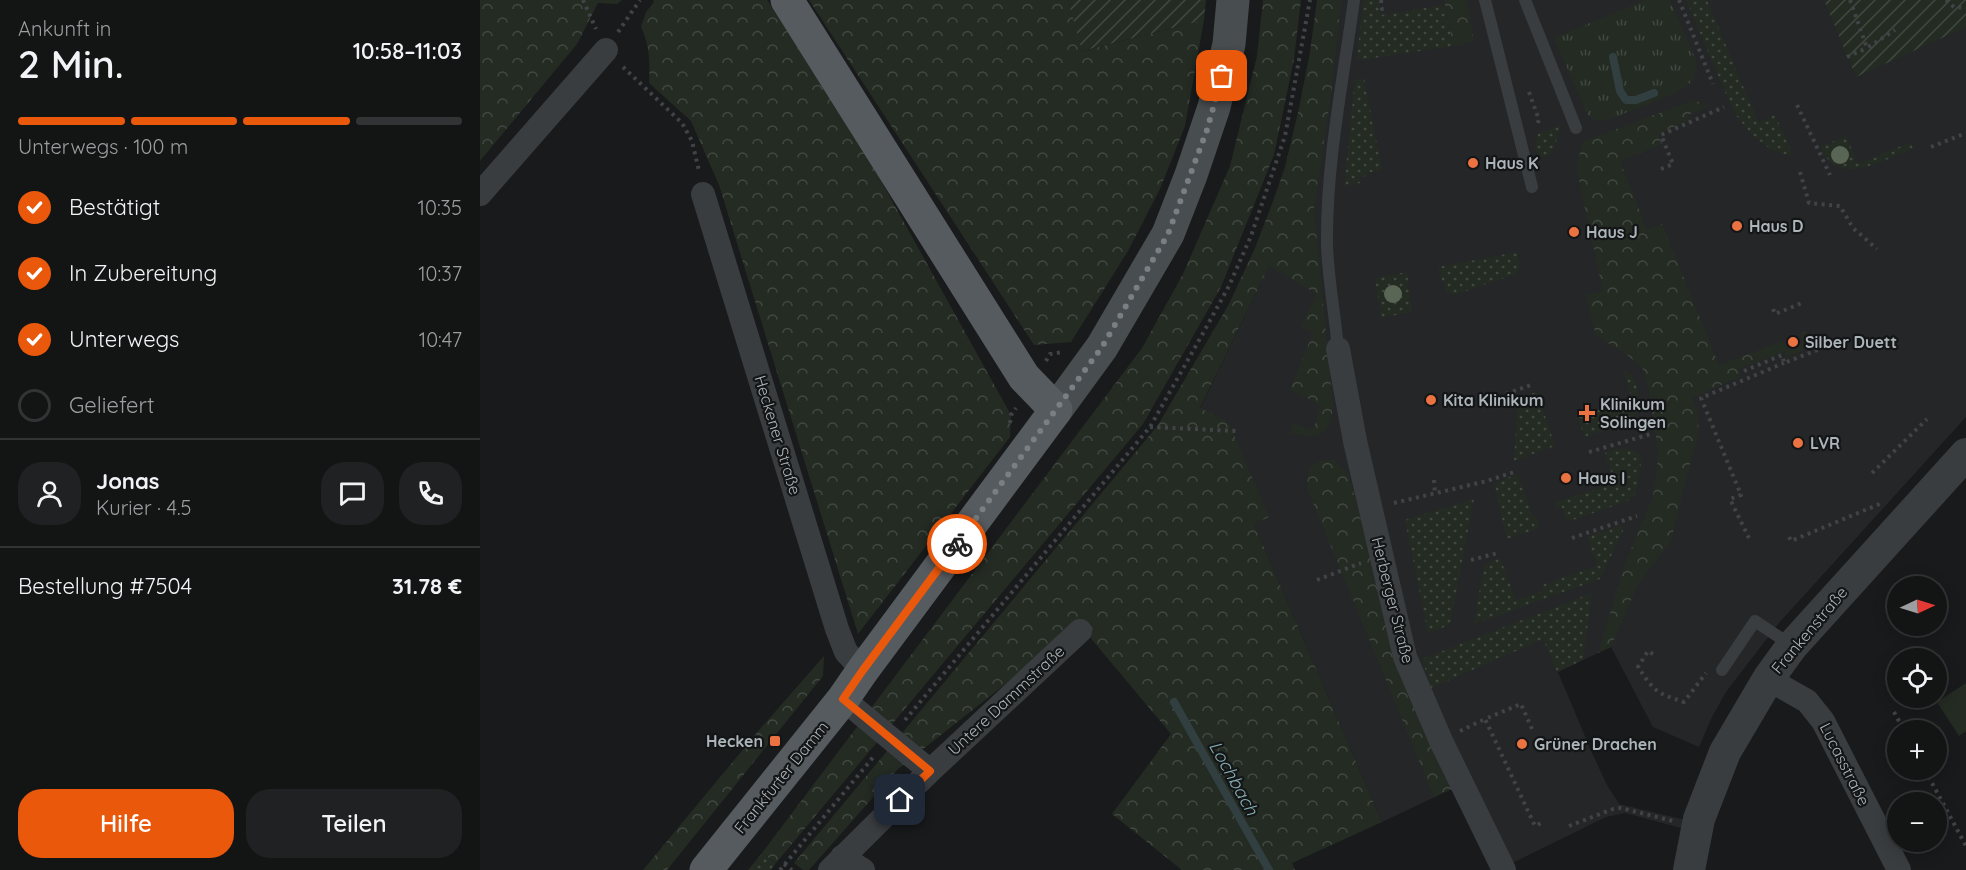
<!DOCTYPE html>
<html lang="de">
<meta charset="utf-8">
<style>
body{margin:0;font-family:Quicksand,sans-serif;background:#202122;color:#f1f3f6;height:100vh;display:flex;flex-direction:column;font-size:22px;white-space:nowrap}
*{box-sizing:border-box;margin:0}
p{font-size:20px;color:#9d9ea0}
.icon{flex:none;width:33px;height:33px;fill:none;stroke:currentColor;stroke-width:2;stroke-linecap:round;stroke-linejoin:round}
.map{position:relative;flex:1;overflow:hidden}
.panel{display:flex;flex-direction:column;background:#131414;width:480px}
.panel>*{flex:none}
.needle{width:39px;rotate:86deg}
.controls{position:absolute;left:1407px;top:576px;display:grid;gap:12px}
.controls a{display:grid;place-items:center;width:60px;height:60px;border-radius:50%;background:#131414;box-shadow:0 3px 15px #0003,0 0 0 2px #323334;font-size:30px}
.pin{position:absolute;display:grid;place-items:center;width:51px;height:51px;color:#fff;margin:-26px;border-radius:12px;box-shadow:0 3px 9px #0006}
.courier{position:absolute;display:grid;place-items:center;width:60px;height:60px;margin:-30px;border:4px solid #ea580c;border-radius:50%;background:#fff;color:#222;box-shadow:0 2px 8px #0007}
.headline em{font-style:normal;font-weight:600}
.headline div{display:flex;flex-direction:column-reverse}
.headline{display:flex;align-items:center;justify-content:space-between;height:102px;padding:0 18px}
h1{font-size:39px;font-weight:600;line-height:45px}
.bar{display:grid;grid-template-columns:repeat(4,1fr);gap:9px 6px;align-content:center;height:72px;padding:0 18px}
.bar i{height:8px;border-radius:4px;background:#323334}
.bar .active{background:#ea580c}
.bar p{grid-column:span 4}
.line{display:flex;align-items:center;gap:15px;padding:0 18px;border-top:2px solid #323334}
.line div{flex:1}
.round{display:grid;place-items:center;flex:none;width:63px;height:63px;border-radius:24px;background:#202122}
ol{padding:0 18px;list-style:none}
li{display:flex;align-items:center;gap:18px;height:66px}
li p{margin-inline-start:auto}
li .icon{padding:6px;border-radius:50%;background:#ea580c;color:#fff;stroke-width:4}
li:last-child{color:#9d9ea0}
li i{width:33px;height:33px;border:3px solid #323334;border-radius:50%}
.button{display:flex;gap:12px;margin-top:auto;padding:12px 18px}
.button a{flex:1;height:69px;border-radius:24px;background:#ea580c;color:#fff;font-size:24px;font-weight:600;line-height:69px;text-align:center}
.button a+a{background:#202122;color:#f1f3f6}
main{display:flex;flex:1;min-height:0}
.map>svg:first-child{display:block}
.built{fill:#252628}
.grass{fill:url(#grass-dots)}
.forest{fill:url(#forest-crowns)}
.park{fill:url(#park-tufts)}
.garden{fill:url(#garden-furrows)}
.pitch{fill:#242b23}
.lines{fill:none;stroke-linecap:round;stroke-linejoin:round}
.stream{stroke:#313f41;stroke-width:8}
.path{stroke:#404447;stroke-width:4;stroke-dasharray:3 4.5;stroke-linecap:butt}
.service{stroke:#3a3d40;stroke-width:12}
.minor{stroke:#3a3d40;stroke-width:24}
.tertiary{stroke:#3a3d40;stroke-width:32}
.secondary{stroke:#484d50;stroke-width:33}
.primary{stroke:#565b5f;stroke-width:33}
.tree{fill:#596655}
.done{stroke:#797f82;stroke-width:6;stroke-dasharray:0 10.8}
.route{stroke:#ea580c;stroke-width:8}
.poi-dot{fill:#ea7341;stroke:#141516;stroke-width:2}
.labels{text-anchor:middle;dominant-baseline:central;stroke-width:4.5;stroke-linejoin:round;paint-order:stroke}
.poi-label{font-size:16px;font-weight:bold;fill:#acb5ba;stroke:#141516;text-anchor:start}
.street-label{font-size:16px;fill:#acb5ba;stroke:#141516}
.water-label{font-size:18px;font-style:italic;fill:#85aeb3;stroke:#141516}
</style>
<main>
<section class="panel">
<div class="headline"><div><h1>2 Min.</h1><p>Ankunft in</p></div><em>10:58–11:03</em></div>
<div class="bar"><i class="active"></i><i class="active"></i><i class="active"></i><i></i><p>Unterwegs · 100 m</p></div>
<ol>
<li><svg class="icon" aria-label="check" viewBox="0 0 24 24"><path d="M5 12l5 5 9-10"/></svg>Bestätigt<p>10:35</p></li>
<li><svg class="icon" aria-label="check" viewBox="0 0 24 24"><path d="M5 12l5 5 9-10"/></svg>In Zubereitung<p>10:37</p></li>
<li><svg class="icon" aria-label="check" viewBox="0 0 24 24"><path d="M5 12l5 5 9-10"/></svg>Unterwegs<p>10:47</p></li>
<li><i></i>Geliefert</li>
</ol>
<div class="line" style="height:108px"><a class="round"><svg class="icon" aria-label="person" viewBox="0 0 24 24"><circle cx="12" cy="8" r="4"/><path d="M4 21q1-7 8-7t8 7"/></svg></a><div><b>Jonas</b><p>Kurier · 4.5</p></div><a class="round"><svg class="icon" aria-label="chat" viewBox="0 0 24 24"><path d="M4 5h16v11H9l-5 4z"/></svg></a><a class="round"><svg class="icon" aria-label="phone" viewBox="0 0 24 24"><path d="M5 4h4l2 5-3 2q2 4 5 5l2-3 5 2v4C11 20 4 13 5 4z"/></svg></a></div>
<div class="line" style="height:78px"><div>Bestellung #7504</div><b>31.78 €</b></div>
<div class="button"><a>Hilfe</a><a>Teilen</a></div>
</section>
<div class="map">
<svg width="1486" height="870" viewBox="0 0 1486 870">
<defs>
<pattern id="grass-dots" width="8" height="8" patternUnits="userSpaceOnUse" patternTransform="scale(1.5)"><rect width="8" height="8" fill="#242b23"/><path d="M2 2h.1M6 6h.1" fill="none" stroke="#414841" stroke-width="1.8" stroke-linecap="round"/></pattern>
<pattern id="forest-crowns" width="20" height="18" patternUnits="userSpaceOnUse" patternTransform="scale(1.5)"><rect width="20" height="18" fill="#242b23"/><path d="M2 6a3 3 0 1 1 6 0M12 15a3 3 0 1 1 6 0" fill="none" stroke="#414841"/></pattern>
<pattern id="park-tufts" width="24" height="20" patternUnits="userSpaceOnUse" patternTransform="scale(1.5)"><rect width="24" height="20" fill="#242b23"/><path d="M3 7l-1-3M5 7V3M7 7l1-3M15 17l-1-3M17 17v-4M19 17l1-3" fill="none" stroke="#414841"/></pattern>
<pattern id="garden-furrows" width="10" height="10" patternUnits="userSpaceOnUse" patternTransform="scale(1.5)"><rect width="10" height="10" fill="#242b23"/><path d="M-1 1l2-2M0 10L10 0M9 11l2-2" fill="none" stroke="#414841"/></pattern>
</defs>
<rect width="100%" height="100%" fill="#191a1b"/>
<!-- built -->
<path class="built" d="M850,0H1486V417L1299,623L1246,692L1232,717L1219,747L1173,727L1131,647L1078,672L1112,753L1127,785L1139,804L1218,823L1216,832L1145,813L1126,817L1028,865L991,780L902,822L774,524L788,517L720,409L789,266Z"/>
<!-- grass -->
<path class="grass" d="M883,0H898L901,15L964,5L973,46L881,60L877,59Z
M1206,0H1227L1278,122L1295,115L1311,150V155H1307L1292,150L1272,135L1254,113Z
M884,78L902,170L886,173L887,176L879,177L880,183L864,186L875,80Z
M1080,125L1079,135L1071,154L1060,157L1056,152V140L1058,134Z
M1366,136L1378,164L1431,142L1433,148C1404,160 1358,189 1340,147Z
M1037,252L1040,265L1036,274L974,295L966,292L958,267Z
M927,272L932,312L901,318L895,278Z
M1143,369C1161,377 1161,405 1154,420L1104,437L1098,417L1152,399Z
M1057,392L1075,446L1034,461L1038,397Z
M1136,449C1144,449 1154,448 1160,455C1163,460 1157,489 1155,494C1154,495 1148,501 1148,501L1087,522L1082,507L1076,509L1074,503L1135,483L1125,453Z
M1038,474L1053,517L1056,516L1060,528L1027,539L1014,483Z
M994,499L970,625L948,633L925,520Z
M1141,525L1143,531L1120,579L994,624L1004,564L1020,558L1036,600L1063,591L1062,585L1117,566L1107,537Z
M1112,593L1103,660L1077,672L1063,639L951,688L942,659Z
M282,853L296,863L291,870H268Z"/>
<!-- forest -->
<path class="forest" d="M0,0H142L137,4L118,3L97,44L0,161Z
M173,0H287L375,134L531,415L530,437L378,634L239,185L211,121L169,83C170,63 170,46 161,27L166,12L174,2Z
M329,0H588L603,51L724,20L705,126L680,189L648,251L591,342L554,345Z
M783,0H821L814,59L794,155L741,287L663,424L296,863L282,853L662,348L703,274L750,166L777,56Z
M837,0H861L852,87L834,208L853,407C849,437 838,440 810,433L813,423L833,430L841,405L810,390L833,333L821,327L837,294L789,266L720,408L747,421L753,432L789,517L774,524L902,822L812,863L815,870H702L632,814L691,734L598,623L562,655L418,769L329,870H323L314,863L678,425L749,304L775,248L792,204L805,167L819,108L830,52Z
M964,0H987L994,42L973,46Z
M1214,100L1228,106L1208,115L1209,120L1178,134L1182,144L1140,161L1167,230L1182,224L1239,365L1303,341L1307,350L1323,343L1320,334L1326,331L1332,347L1307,357L1305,351L1259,369L1261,376L1212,398L1219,415L1218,435L1207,474L1191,541L1157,586L1131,647L1118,653L1145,564L1173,496L1177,472L1178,449L1168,386L1163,369L1145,353L1116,336L1106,295L1123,291L1100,186L1097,168L1102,142Z
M854,460L869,475L917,660L972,789L954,797L827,488C828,465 831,461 854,460Z
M344,656L343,676L187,870H163L280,729Z"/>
<!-- park -->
<path class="park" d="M1165,0H1190L1216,60C1217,69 1216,76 1210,83C1202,93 1146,112 1131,119C1122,122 1115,121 1108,115L1074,38Z"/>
<!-- garden -->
<path class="garden" d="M588,0H726L724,20L602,51Z
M1344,0H1486V27L1376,77Z"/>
<!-- pitch -->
<path class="pitch" d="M1486,683V731L1479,736L1457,702Z"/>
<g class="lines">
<!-- stream -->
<path class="stream" d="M1133,57L1140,91L1146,100H1156L1174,93
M694,702L789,870"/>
<!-- path -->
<path class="path" d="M103,0L116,29
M901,0L902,9L906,8
M1199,0L1233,84
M1370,0L1387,48L1415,30
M1466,0L1474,7L1486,8
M138,32L160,0
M1367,57L1387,48
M143,67L202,123L212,141L219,171
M1049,92L1059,120L1056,127
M1317,105L1350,175
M1451,147L1486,133
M1181,169L1193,164L1181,135L1244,107
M1320,172L1329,203L1360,206L1373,228L1397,249
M1293,309L1295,314L1322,303
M566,361L570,354L584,352
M1264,371L1302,355L1304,363L1340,349
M1026,394L1054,384
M530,423L531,415L536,408
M670,427L756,431
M1109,452L1171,434
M1392,473L1447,419
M954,480L955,493
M914,503L1007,481L1037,471
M1309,537L1311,541L1402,503
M1092,538L1157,516
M1269,538L1250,499L1261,495L1221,398L1304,363
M991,560L1018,553
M837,580L881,563
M1173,654L1168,651L1158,667C1174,691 1176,693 1204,702L1226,673
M1414,712L1424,730
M425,720L670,427L722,335L749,286L771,236L805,136L830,0
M1052,729L1041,704L1005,719L1055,826L1061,823
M980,731L1005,719
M1445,770L1486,846
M1089,826L1133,809L1141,808L1193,821
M304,864L312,870
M300,870L395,755"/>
<!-- service -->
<path class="service" d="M1005,0L1052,187
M1045,0L1096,128
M858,349C855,314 848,279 847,245C846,163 863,81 874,0
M1242,670L1275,621L1311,645"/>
<!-- minor -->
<path class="minor" d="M0,194L126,50
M223,194L357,629L366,652L383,670
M858,349L875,441L925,657L961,741L1024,870
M1288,679L1327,701L1343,721L1419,870
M363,699L450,771
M362,857L383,870
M350,870L450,771L600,631"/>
<!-- tertiary -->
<path class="tertiary" d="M1209,870L1219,819L1245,752L1288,679L1312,646L1486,454"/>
<!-- secondary -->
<path class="secondary" d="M576,410L622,347L688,234L711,175L734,107L749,44L753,0"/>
<!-- primary -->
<path class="primary" d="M226,870L363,699L383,670L576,410L544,377L307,0"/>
</g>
<!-- trees -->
<g class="tree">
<circle cx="1360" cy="155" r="9"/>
<circle cx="913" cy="294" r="9"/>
</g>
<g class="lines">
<!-- done -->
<path class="done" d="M477,544L622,347L688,234L727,130L742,76"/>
<!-- route -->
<path class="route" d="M420,800L450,771L363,699L383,670L477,544"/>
</g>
<!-- markers -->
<g class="poi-dot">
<circle cx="993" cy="163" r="6"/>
<circle cx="1257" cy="226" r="6"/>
<circle cx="1094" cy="232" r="6"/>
<circle cx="1313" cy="342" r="6"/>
<circle cx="951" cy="400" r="6"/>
<path d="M1104 404h6v6h6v6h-6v6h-6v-6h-6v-6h6z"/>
<circle cx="1318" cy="443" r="6"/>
<circle cx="1086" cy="478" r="6"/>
<rect x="289" y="735" width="12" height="12" rx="3"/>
<circle cx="1042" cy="744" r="6"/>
</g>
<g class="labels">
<!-- poi labels -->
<g class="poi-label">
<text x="1005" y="163">Haus K</text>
<text x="1269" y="226">Haus D</text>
<text x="1106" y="232">Haus J</text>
<text x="1325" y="342">Silber Duett</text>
<text x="963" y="400">Kita Klinikum</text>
<text x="1120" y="404">Klinikum<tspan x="1120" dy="18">Solingen</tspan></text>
<text x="1330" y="443">LVR</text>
<text x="1098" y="478">Haus I</text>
<text x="283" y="741" text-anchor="end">Hecken</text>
<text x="1054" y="744">Grüner Drachen</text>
</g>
<!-- street labels -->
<g class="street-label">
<text transform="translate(298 435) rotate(73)">Heckener Straße</text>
<text transform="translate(913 600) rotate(76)">Herberger Straße</text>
<text transform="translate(1329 630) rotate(-50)">Frankenstraße</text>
<text transform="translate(526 700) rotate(-43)">Untere Dammstraße</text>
<text transform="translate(1365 764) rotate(63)">Lucasstraße</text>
<text transform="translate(301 777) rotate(-51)">Frankfurter Damm</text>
</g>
<!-- water labels -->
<g class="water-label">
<text transform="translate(754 778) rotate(61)">Lochbach</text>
</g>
</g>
</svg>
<div class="controls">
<a><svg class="needle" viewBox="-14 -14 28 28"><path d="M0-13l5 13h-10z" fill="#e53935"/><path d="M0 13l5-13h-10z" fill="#9d9ea0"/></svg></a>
<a><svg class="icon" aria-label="locate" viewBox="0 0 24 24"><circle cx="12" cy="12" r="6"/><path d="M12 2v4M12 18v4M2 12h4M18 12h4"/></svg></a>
<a>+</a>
<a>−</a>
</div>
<div class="pin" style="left:742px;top:76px;background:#ea580c"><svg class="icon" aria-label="bag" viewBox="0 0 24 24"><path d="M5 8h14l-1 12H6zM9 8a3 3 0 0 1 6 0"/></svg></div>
<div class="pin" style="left:420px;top:800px;background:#1f2937"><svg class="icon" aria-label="home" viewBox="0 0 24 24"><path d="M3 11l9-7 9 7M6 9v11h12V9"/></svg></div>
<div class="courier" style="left:477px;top:544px"><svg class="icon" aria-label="bike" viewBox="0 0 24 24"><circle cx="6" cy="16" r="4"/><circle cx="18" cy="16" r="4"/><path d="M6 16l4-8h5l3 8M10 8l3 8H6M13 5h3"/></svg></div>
</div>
</main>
